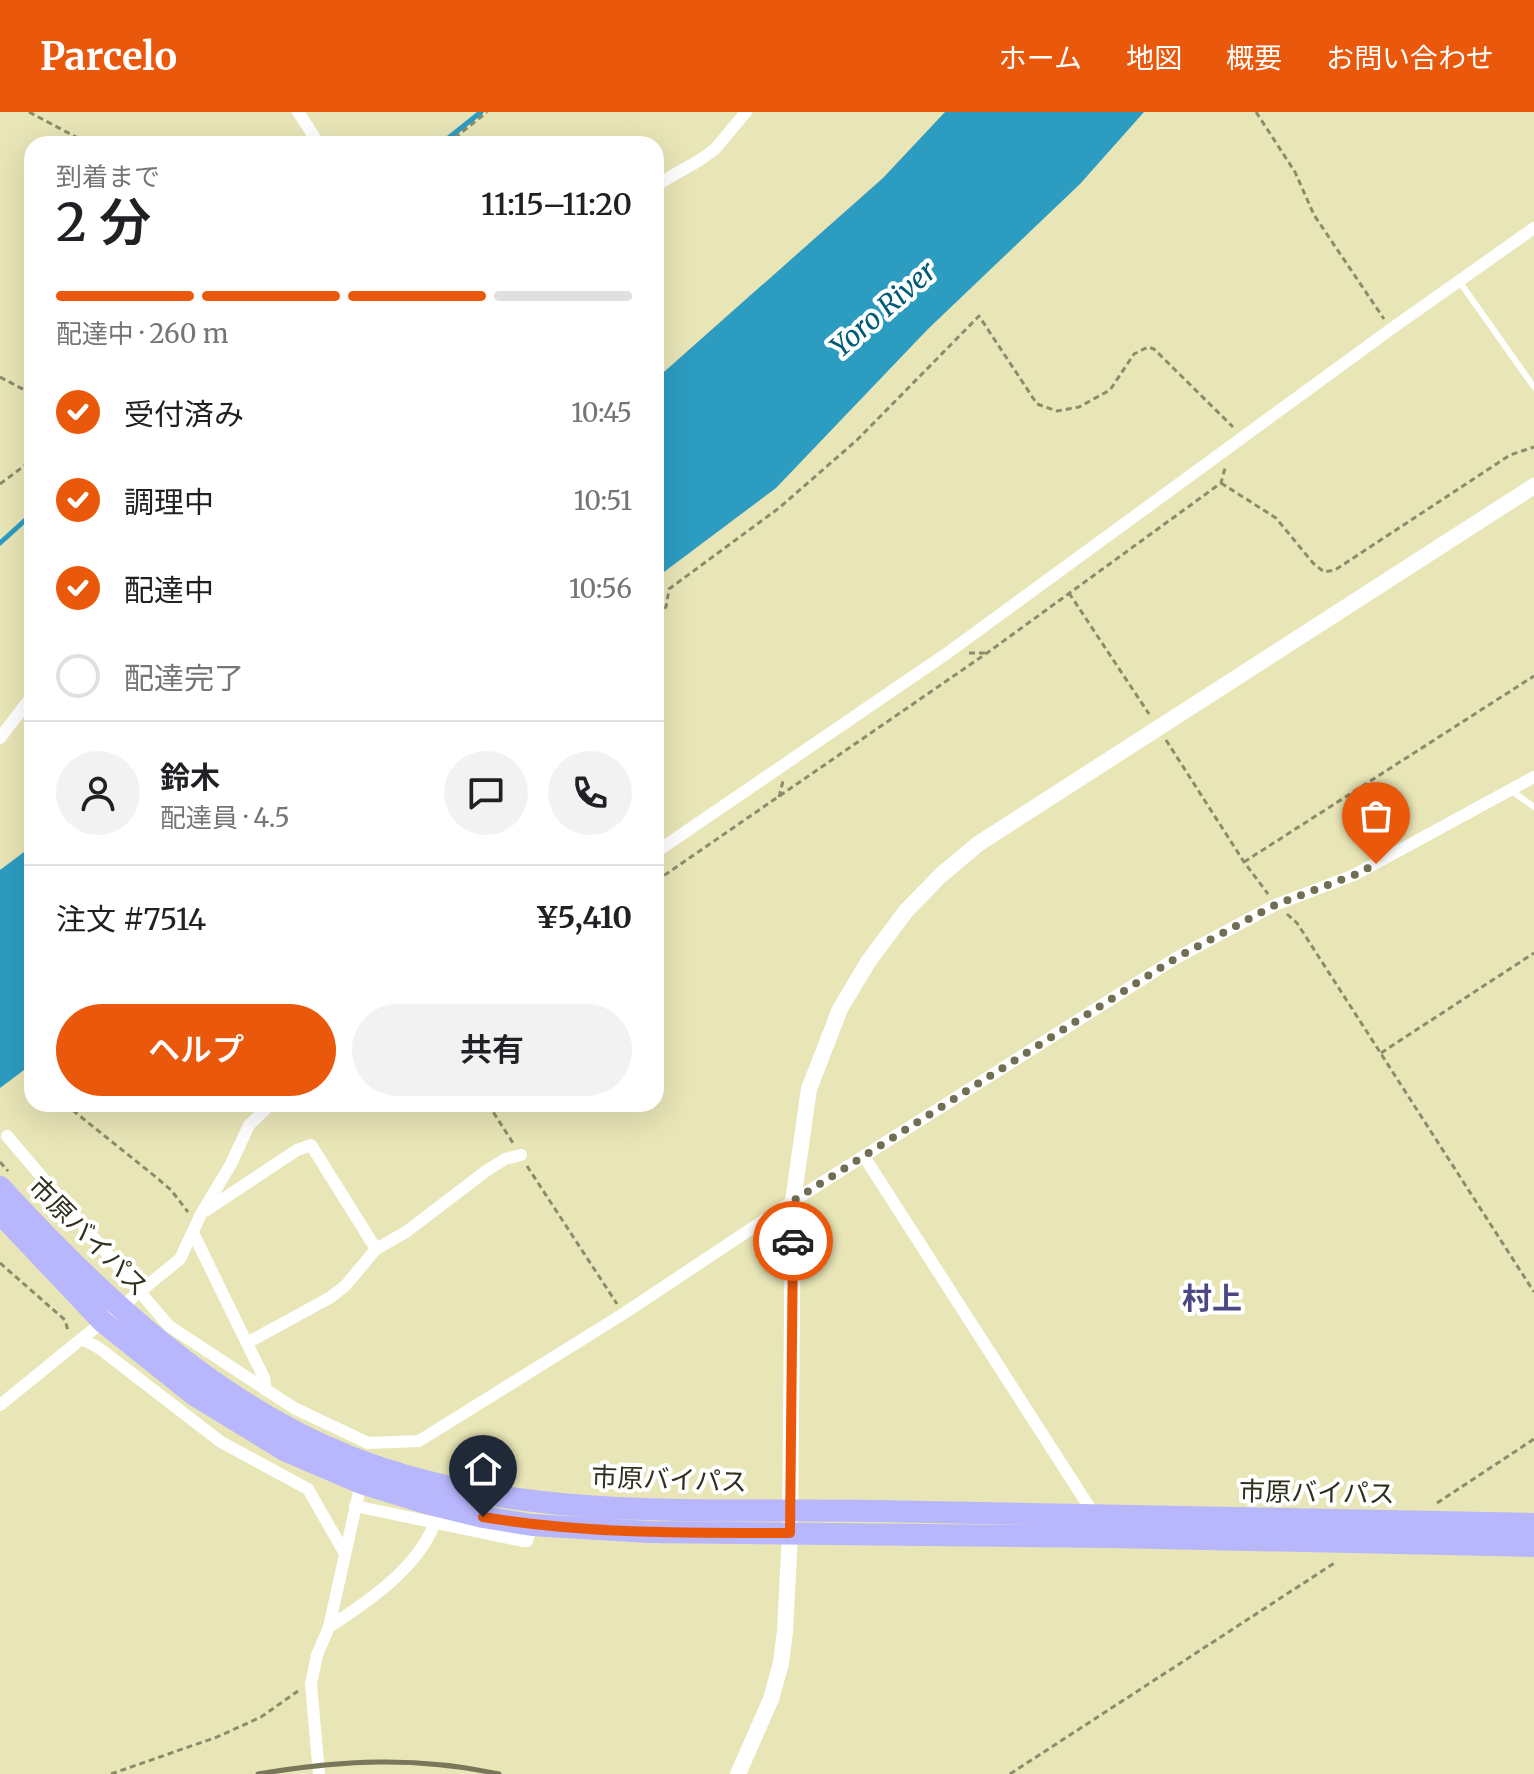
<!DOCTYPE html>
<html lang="ja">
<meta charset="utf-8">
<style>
body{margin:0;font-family:Merriweather,"Noto Sans JP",serif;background:#f2f2f2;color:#202124;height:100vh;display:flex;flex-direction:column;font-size:30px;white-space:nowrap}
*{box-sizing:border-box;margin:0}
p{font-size:26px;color:#757577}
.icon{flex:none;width:44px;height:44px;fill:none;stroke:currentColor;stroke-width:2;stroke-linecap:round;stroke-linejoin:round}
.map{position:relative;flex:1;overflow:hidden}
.panel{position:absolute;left:24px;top:24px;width:640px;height:976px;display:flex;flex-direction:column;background:#fff;border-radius:24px;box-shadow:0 8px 32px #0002}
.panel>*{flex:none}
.pin{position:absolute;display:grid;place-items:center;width:68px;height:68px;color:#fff;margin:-82px -34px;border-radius:50% 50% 50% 0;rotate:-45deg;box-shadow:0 0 8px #0007}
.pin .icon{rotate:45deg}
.courier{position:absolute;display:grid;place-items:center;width:80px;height:80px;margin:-40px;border:6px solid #ea580c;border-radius:50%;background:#fff;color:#222;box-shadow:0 2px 10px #0007}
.summary em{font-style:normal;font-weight:600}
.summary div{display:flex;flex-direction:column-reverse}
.summary{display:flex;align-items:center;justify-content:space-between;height:136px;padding:0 32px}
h1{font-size:52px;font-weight:600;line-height:60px}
.bar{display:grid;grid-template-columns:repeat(4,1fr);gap:12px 8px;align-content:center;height:96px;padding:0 32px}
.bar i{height:10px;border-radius:6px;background:#e0e0e0}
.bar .current{background:#ea580c}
.bar p{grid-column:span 4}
.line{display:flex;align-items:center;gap:20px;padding:0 32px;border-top:2px solid #e0e0e0}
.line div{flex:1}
.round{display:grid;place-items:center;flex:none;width:84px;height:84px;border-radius:42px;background:#f2f2f2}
ol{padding:0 32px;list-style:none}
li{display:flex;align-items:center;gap:24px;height:88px}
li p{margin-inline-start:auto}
li .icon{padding:8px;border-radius:50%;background:#ea580c;color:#fff;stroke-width:4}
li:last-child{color:#757577}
li i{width:44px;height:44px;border:4px solid #e0e0e0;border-radius:50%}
.cta{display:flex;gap:16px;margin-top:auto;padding:16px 32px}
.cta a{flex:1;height:92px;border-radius:48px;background:#ea580c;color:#fff;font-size:32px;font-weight:600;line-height:92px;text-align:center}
.cta a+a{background:#f2f2f2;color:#202124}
header{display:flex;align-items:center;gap:48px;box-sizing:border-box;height:112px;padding:0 40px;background:#ea580c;color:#fff}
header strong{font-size:38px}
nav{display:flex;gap:44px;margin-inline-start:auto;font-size:28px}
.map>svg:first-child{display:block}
.water{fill:#2d9cc1}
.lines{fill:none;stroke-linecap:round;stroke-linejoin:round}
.stream{stroke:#2d9cc1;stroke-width:5}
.path{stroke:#8d8b6b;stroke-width:3;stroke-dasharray:6 4;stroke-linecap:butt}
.lane{stroke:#fff;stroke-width:6}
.street{stroke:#fff;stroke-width:12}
.secondary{stroke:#fff;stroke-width:16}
.highway{stroke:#b8b6fc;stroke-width:22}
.rail{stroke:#78775a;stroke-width:5}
.done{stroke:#706f53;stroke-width:8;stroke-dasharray:0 14.4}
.route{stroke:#ea580c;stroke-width:10}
.labels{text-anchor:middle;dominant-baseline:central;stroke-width:8;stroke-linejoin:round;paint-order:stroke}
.street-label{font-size:26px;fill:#302f1d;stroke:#fff}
.water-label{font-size:28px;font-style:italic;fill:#005c76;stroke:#fff}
.quarter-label{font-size:30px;font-weight:bold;fill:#4c4785;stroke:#fff}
</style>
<header>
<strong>Parcelo</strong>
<nav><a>ホーム</a><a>地図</a><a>概要</a><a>お問い合わせ</a></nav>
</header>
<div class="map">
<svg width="1534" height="1662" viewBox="0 0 1534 1662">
<rect width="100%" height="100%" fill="#e8e5b7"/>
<!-- water -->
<path class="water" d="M945,0H1144L1080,72L928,217L776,376L656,466V267L883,66Z
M32,734V952L0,976V758Z"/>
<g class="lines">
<!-- stream -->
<path class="stream" d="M441,32L481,0
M0,431L32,402"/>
<!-- path -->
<path class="path" d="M29,0L89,32
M1256,0L1295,60L1314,103L1384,207
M447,32L487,0
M0,265L32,282
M1221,371L1276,406L1313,451L1324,460L1335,458L1510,343L1534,335
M0,372L32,348
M1069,481L1149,602
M656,502L666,495L669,477L779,396L857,328L979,204L1037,292L1057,299L1079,295L1110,278L1134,242L1148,235L1154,237L1233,315
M969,541H986
M1166,628L1244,750L1268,782
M779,685L783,669
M1244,750L1534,564
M656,769L987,541L1221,371L1225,356
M1287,802L1297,811L1534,1180
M1381,941L1534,841
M65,992L157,1066L171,1078L188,1100
M488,992L513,1031
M0,1050L8,1059
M527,1054L617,1192
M0,1151L65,1208L68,1219
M1437,1391L1534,1327
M111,1662L217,1625L261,1605L298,1579
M1010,1662L1336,1450"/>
<!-- lane -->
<path class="lane" d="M1459,169L1534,275
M1512,679L1534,695"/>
<!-- street -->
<path class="street" d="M298,0L319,32
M656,73L700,48L715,37L746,0
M0,626L32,584
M656,740L946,542L1391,217L1534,116
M7,1024L169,1214L294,1296L368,1331L419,1329L623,1202L793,1089L1176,846L1275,793L1354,763L1534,665
M865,1046L1095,1404
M205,1099L297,1038L311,1033L376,1137
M193,1121L264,1266L266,1278
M82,1227L99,1236L221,1330L308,1377L344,1440
M247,1231L331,1185L346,1173L376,1137L406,1120L486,1059L505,1047L521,1043
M0,1293L180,1147L201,1102L231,1052L249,1013L271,992
M355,1394L523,1429H527L532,1413
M329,1515C369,1489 416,1457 434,1413
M319,1662L311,1572L317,1543L329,1515L361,1371"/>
<!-- secondary -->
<path class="secondary" d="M738,1662L771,1587L781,1551L785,1519L790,1421L793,1089L809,977L840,897L868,850L906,799L941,763L978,732L1534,374"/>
<!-- highway -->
<path class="highway" d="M0,1075C96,1180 214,1291 348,1344C515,1411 701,1396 876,1399C1096,1404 1315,1409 1534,1412
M0,1101L103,1210L193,1282L286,1339L361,1371L426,1391L483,1405L532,1413L649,1420L1113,1425L1534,1434"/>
<!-- rail -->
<path class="rail" d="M258,1662C341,1648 416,1644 499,1662"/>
</g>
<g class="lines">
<!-- done -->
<path class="done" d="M793,1129V1089L1176,846L1275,793L1354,763L1376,752"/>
<!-- route -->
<path class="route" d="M483,1405C584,1422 687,1421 790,1421L793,1129"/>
</g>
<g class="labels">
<!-- street labels -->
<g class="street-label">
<text transform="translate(89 1124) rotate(45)">市原バイパス</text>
<text transform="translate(669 1367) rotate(2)">市原バイパス</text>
<text transform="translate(1317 1380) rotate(1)">市原バイパス</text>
</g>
<!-- water labels -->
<g class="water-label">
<text transform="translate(883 197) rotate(-41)">Yoro River</text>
</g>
<!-- quarter labels -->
<g class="quarter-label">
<text x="1212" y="1186">村上</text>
</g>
</g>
</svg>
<div class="pin" style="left:1376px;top:752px;background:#ea580c"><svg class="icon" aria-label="bag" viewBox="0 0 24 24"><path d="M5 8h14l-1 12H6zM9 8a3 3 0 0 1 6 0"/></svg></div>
<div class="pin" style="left:483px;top:1405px;background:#1f2937"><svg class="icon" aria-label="home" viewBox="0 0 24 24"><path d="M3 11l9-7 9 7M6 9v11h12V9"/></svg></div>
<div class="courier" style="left:793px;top:1129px"><svg class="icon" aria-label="car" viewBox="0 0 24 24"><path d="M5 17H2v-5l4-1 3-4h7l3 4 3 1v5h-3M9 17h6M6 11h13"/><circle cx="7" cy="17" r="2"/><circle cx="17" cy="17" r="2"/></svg></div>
<section class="panel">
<div class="summary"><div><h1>2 分</h1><p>到着まで</p></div><em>11:15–11:20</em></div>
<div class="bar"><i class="current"></i><i class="current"></i><i class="current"></i><i></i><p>配達中 · 260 m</p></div>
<ol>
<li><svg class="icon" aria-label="check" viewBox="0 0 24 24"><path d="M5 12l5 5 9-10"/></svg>受付済み<p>10:45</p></li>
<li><svg class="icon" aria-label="check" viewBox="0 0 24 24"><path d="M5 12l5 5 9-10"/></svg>調理中<p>10:51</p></li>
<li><svg class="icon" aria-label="check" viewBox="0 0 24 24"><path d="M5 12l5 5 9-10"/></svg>配達中<p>10:56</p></li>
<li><i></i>配達完了</li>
</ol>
<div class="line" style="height:144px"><a class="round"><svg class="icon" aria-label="person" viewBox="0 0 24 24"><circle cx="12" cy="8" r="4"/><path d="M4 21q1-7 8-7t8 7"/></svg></a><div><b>鈴木</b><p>配達員 · 4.5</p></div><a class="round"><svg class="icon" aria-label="chat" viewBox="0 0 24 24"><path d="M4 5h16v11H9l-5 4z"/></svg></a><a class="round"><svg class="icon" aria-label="phone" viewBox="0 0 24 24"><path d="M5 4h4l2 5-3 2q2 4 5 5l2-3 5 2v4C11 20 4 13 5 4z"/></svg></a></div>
<div class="line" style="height:104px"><div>注文 #7514</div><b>¥5,410</b></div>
<div class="cta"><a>ヘルプ</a><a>共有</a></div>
</section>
</div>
